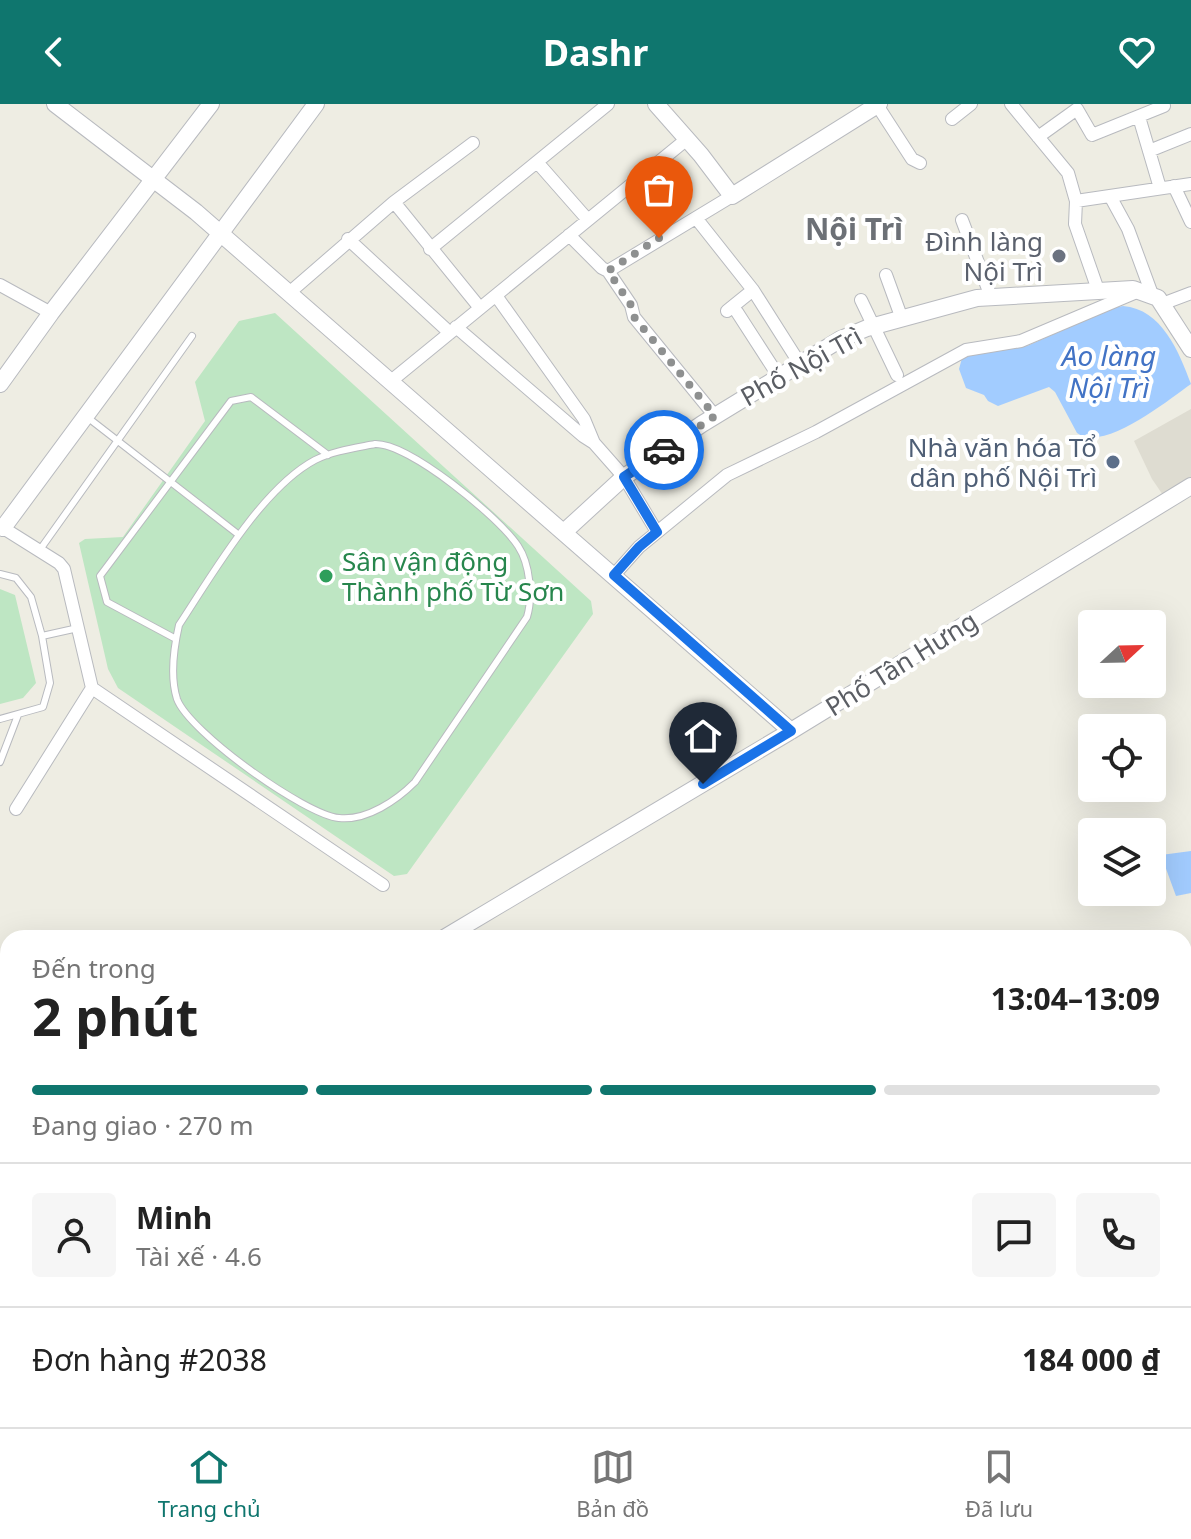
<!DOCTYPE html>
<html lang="vi">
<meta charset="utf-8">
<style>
body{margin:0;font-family:"Noto Sans",sans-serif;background:#f6f6f6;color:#222;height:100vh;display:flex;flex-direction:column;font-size:30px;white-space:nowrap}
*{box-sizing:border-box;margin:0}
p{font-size:26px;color:#767676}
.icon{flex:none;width:44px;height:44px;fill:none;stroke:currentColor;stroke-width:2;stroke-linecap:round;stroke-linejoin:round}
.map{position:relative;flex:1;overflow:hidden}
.panel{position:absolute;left:0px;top:826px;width:1192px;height:498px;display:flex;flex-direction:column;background:#fff;border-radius:24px 24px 0 0;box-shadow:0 8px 32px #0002}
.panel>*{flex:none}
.needle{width:52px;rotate:68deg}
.buttons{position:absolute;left:1078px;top:506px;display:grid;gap:16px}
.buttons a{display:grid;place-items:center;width:88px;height:88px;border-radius:8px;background:#fff;box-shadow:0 8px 32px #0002;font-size:40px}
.pin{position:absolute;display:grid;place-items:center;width:68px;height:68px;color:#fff;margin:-82px -34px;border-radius:50% 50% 50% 0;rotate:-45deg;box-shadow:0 0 8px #0007}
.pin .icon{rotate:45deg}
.courier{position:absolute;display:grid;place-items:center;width:80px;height:80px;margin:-40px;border:6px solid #1a73e8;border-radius:50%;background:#fff;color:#222;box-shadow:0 2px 10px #0007}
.summary em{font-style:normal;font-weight:700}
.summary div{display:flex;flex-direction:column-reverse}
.summary{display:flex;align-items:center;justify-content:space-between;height:136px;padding:0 32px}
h1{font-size:52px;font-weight:700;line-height:60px}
.bar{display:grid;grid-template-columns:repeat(4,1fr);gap:12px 8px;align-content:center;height:96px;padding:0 32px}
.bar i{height:10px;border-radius:6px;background:#e0e0e0}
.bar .on{background:#0f766e}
.bar p{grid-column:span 4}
.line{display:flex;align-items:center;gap:20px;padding:0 32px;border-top:2px solid #e0e0e0}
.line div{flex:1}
.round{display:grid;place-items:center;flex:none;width:84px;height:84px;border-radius:8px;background:#f6f6f6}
header{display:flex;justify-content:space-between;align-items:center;height:104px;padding:0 32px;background:#0f766e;color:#fff;font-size:36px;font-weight:700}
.menu{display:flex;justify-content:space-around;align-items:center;height:112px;border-top:2px solid #e0e0e0;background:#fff;font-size:22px;color:#767676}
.menu a{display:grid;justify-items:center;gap:4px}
.menu .on{color:#0f766e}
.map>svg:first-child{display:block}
.education{fill:#dedcd1}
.green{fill:#bee6c3}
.water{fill:#a2ccff}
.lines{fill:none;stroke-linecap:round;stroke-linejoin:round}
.canal{stroke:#a2ccff;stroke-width:14}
.service-casing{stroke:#b8babf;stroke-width:8}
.minor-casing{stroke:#b8babf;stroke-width:14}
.tertiary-casing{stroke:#b8babf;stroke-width:18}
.motorway-casing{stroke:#f1c000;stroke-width:24}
.service{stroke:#fff;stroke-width:6}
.minor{stroke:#fff;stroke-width:12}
.tertiary{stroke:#fff;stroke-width:16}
.motorway{stroke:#ffee89;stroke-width:22}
.done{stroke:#8e9090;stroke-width:8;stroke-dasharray:0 14.4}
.route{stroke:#1a73e8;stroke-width:10}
.worship-dot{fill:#6b7280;stroke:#fff;stroke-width:3}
.service-dot{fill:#5c6f8a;stroke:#fff;stroke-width:3}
.leisure-dot{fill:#2e9e5b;stroke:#fff;stroke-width:3}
.labels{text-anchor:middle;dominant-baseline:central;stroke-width:8;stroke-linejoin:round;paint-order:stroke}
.worship-label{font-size:26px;fill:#5b616d;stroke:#fff;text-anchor:end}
.street-label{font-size:26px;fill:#5b5e64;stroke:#fff}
.service-label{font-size:26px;fill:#4e5e75;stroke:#fff;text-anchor:end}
.leisure-label{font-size:26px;fill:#27864d;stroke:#fff;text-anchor:start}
.water-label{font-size:28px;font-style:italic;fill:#4273c5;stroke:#fff}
.quarter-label{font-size:30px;font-weight:bold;fill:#6c7076;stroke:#fff}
</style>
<header><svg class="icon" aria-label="back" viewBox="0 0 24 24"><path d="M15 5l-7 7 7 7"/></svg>Dashr<svg class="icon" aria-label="heart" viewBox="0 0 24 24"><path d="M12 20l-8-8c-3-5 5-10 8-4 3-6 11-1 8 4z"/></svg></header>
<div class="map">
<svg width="1191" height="1323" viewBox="0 0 1191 1323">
<rect width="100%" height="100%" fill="#eeede3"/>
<!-- education -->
<path class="education" d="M1191,305V378L1165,394L1152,375L1134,337Z"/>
<!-- green -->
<path class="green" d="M275,209L591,497L593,510L407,770L394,772L118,584L108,565L79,439L85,435L123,433L205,317L195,278L239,217Z
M0,485L15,491L36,579L23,594L0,600Z"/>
<!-- water -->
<path class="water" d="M1123,202C1162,205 1179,248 1191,280C1168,296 1104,349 1077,329L1055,288L1049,283L998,302L988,297L984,291L966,284L959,265L962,254L983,248L1027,242L1113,204Z
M1191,747V789L1176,792L1161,751Z"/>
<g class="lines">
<!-- canal -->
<path class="canal" d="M0,884L8,889"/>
<defs>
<path id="service" d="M87,313L239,431
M375,340C409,339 499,413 518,442C530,460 533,493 527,513L415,678C397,696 367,717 339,714C305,711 189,628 177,595C170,573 174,543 179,521C212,471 262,384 315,356C333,347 355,344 375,340Z
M39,447L192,232
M0,470L16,474L31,493L42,532L50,579L43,603L0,615
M42,532L78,524
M176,535L107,498L100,472L231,297L251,293L328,351
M0,658L18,611"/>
<path id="minor" d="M1011,0L1068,69L1076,97L1075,120L1098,186
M877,1L912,55L920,59
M1139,13L1160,84
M952,15L971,0
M1038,33L1077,5L1092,31L1164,2
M1149,47L1191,30
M537,58L588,116
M1174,82L1191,118
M1110,92L1128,125L1153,193
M1076,97L1191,80
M394,98L473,39
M696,114L753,186L800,260
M962,116L991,193
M569,131L602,164L608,167L631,201L634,213L715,312
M348,135L450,229
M430,145L608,0
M608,167L732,92
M886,171L902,215
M0,181L51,209
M289,189L394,98L480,204
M497,193L584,315L594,339L624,373L657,428
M861,196L897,271
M1162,200L1191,189
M727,207L753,186
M737,208L779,273
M456,223L583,332L594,339
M391,277L687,35
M0,422L59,459L64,465L92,584L16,705
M614,471L639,443L727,371L816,328L966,246L1021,237L1139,187
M92,584L383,781"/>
<path id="tertiary" d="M55,0L196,108L791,627
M656,0L701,51L732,92L879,0
M0,280L51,209L211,0
M3,424L316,0
M564,428L624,373L702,320L841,235L867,224L977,194L1133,185L1158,194L1191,245
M444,834L791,627L1191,382
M0,910L8,915
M0,1133L8,1137
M0,1173L8,1166
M345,1316L356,1323
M670,1316L682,1323"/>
<path id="motorway" d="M0,1017L8,1021
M0,1075L8,1080
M0,1109L8,1115
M398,1316L409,1323
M491,1316L502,1323"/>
</defs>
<!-- service casing -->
<use href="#service" class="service-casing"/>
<!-- minor casing -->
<use href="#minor" class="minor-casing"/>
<!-- tertiary casing -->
<use href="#tertiary" class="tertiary-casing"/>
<!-- motorway casing -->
<use href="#motorway" class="motorway-casing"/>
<!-- service -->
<use href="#service" class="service"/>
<!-- minor -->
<use href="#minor" class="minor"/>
<!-- tertiary -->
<use href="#tertiary" class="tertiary"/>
<!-- motorway -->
<use href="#motorway" class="motorway"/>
</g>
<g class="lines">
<!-- done -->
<path class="done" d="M659,134L608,167L631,201L634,213L715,312L664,346"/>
<!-- route -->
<path class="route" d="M664,346L624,373L657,428L639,443L614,471L791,627L703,680"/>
</g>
<!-- markers -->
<circle class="worship-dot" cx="1059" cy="152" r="8"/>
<circle class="service-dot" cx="1113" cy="358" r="8"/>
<circle class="leisure-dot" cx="326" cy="472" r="8"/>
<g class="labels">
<!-- worship labels -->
<g class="worship-label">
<text x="1043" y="137">Đình làng<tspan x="1043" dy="30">Nội Trì</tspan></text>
</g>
<!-- street labels -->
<g class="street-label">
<text transform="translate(801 262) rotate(-29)">Phố Nội Trì</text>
<text transform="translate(901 559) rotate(-32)">Phố Tân Hưng</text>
</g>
<!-- service labels -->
<g class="service-label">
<text x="1097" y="343">Nhà văn hóa Tổ<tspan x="1097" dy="30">dân phố Nội Trì</tspan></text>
</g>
<!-- leisure labels -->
<g class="leisure-label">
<text x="342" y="457">Sân vận động<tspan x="342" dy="30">Thành phố Từ Sơn</tspan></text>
</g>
<!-- water labels -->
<g class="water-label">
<text x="1109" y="251">Ao làng<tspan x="1109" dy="32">Nội Trì</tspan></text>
</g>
<!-- quarter labels -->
<g class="quarter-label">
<text x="854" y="124">Nội Trì</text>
</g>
</g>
</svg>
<div class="buttons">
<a><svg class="needle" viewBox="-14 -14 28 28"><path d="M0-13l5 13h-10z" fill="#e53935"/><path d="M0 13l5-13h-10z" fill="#767676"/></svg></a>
<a><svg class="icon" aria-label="locate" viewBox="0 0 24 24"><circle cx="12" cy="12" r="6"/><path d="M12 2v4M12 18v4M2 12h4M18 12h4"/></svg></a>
<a><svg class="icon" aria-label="layers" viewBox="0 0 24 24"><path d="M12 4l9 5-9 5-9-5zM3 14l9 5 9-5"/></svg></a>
</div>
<div class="pin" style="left:659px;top:134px;background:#ea580c"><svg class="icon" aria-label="bag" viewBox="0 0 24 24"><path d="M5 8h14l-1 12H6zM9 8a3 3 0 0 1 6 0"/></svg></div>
<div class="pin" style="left:703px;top:680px;background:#1f2937"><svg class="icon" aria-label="home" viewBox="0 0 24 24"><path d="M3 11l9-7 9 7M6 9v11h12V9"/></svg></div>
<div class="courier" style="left:664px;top:346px"><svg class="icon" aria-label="car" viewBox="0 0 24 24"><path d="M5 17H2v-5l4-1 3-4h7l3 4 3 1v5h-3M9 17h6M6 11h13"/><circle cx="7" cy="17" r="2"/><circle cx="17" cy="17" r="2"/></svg></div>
<section class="panel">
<div class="summary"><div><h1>2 phút</h1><p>Đến trong</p></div><em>13:04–13:09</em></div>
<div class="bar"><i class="on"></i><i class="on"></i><i class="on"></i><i></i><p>Đang giao · 270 m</p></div>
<div class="line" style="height:144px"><a class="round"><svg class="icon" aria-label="person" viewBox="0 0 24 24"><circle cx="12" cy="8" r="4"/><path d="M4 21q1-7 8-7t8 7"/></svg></a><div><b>Minh</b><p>Tài xế · 4.6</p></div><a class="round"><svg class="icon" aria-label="chat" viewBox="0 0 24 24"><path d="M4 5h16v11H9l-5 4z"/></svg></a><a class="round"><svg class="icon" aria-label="phone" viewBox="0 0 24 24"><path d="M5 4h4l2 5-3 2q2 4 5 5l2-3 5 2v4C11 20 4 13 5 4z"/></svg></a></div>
<div class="line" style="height:104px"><div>Đơn hàng #2038</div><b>184 000 ₫</b></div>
</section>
</div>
<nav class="menu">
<a class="on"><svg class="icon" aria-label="home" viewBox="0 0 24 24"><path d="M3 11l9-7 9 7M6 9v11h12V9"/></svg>Trang chủ</a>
<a><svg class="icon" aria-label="map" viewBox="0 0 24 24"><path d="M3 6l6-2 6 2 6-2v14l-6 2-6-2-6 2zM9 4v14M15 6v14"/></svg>Bản đồ</a>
<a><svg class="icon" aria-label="saved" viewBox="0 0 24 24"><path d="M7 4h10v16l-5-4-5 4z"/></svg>Đã lưu</a>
</nav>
